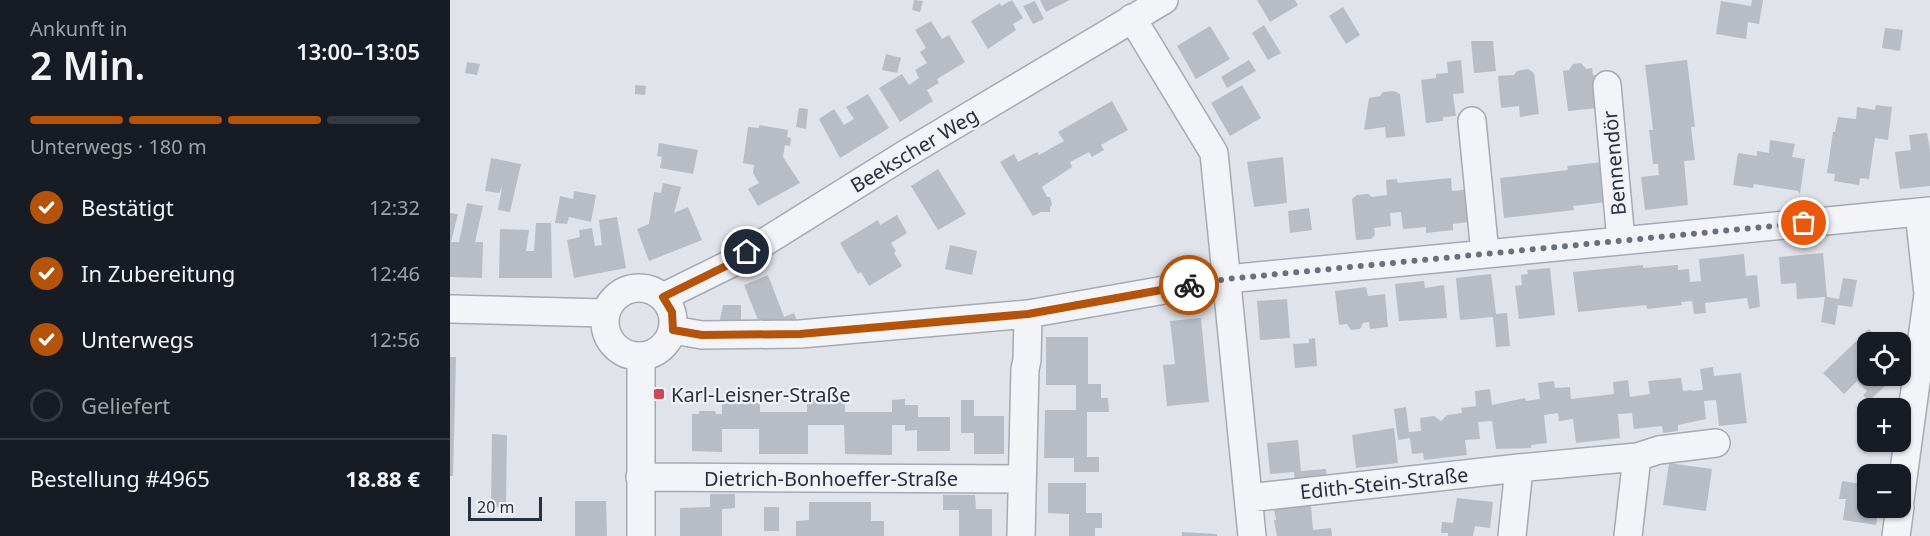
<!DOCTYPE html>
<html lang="de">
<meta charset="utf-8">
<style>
body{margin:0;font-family:"Noto Sans",sans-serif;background:#242831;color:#f1f3f6;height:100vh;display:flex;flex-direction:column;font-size:22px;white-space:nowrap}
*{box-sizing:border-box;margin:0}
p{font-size:20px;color:#9ea1a6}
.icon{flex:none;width:33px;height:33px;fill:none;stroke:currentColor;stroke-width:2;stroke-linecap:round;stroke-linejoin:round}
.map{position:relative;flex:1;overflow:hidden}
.details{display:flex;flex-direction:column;background:#171b24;width:450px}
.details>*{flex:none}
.fabs{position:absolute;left:1407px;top:332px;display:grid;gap:12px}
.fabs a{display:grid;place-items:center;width:54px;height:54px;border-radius:12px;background:#171b24;box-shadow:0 2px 4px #0004;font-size:30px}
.scale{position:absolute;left:18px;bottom:15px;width:74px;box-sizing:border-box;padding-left:6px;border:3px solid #293040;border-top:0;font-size:16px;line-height:21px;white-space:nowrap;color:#293040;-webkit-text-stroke:4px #f0f2f6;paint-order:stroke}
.pin{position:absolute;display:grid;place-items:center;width:51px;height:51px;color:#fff;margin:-26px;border:3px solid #fff;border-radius:50%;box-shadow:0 2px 6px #0007}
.courier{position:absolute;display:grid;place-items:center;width:60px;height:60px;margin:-30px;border:4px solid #b45309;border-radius:50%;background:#fff;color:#222;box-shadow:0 2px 8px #0007}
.head em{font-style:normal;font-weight:600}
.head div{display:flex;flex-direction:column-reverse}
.head{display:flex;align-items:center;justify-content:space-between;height:102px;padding:0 30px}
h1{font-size:39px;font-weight:600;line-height:45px}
.bar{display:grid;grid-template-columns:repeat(4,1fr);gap:9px 6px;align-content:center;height:72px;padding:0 30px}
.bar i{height:8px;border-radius:4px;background:#363941}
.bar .current{background:#b45309}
.bar p{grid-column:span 4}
.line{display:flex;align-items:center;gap:15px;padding:0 30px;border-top:2px solid #363941}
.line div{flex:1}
ol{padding:0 30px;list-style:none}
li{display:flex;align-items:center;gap:18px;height:66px}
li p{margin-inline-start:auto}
li .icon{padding:6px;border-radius:50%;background:#b45309;color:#fff;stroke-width:4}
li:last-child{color:#9ea1a6}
li i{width:33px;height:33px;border:3px solid #363941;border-radius:50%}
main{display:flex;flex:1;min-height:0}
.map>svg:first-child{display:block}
.building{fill:#b8bcc5}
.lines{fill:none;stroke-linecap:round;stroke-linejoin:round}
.minor-casing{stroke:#a5aab3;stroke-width:30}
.minor{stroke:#f3f4f7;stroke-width:27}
.done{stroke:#696f7b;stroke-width:6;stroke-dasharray:0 10.8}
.route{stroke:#b45309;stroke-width:8}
.poi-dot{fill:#ca4953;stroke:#f0f2f6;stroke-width:2}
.labels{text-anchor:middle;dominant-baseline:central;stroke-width:4.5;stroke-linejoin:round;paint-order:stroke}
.street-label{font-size:20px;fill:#293040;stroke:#f0f2f6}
.poi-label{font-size:20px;fill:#293040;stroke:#f0f2f6;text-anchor:start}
</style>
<main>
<section class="details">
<div class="head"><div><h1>2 Min.</h1><p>Ankunft in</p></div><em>13:00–13:05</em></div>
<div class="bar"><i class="current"></i><i class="current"></i><i class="current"></i><i></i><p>Unterwegs · 180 m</p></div>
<ol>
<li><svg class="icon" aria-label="check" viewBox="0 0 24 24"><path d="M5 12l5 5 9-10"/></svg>Bestätigt<p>12:32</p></li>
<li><svg class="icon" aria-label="check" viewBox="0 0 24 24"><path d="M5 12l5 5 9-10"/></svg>In Zubereitung<p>12:46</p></li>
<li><svg class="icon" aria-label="check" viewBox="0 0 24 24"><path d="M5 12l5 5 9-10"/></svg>Unterwegs<p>12:56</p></li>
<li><i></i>Geliefert</li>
</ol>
<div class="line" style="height:78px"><div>Bestellung #4965</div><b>18.88 €</b></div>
</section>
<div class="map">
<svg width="1480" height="536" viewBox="0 0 1480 536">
<rect width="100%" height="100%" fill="#e0e3e9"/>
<!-- building -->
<path class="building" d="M464,0L473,1L470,12L462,10Z
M562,0L573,18L563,24L566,30L538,49L521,21L550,3L551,6Z
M590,0H620L596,12Z
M807,0H845L848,5L820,22Z
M1302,0H1313L1309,24L1298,22L1296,39L1266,34L1271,1L1301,6Z
M585,1L594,19L583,24L573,6Z
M893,7L910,35L896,44L879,16Z
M481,21L492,39L499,35L515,62L487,79L489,83L477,90L483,101L450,122L429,88L452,74L459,85L469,78L465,70L477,63L470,52L476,48L465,30Z
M814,25L831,53L818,60L802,33Z
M760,26L780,59L746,79L727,46Z
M1435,28L1453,30L1450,51L1432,48Z
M1021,41H1043L1046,71L1024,73Z
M436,54L451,58L447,73L432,70Z
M799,60L806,71L777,88L771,77Z
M1011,60L1014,93L1003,94L1006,116L993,117V121L976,123L971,80L986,78V74L998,73L997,62Z
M1237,60L1245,127H1241L1245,160L1234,161L1238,205L1195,210L1191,177L1209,175L1208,164H1203L1199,130H1203L1195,65Z
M17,62L30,64L27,75L15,73Z
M1131,63L1136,69L1142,68L1143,75H1148L1150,94L1147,108L1118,111L1113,71L1119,70L1123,64Z
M1078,69L1084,73L1089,114L1070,117L1069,106L1051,108L1048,76L1064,75L1067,71Z
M185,85L196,86L195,95L185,94Z
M792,85L811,118L780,136L761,103Z
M944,91L950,94L955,136L936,138L935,127L914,130L919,98L930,96L933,92Z
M418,94L439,128L390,158L369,119L384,109L394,125L404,119L396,107Z
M662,101L678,130L651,145L654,150L642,157L639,152L620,162L622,167L592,187L597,197H600L602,205L600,207V212H591L583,216L550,162L564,154L568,162L587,152L589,155L614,141L608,132Z
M1426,105L1442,107L1438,140L1425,138L1419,179L1410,178L1409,185L1384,181L1385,174L1377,173L1383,132H1385L1388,117L1406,119L1407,107L1425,110Z
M349,108L358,109L356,129L346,127Z
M309,125L338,130L337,137L341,138L340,146L335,145L333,157L350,183L308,206L298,189L309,183L303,173L304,165L293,163L298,127L309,128Z
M1477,133L1480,150V186L1450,189L1445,152L1461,150L1459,135Z
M1320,140L1345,144L1342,157L1355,159L1350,194L1348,191L1310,185L1304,184L1303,188L1283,185L1288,153L1307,156V151L1319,153Z
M209,143L248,150L243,174L210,168L212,157L207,156Z
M833,157L837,203L804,207L797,162Z
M41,158L71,164L60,212L48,210L52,187L49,193L35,191Z
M1153,162L1157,202L1123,206L1124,210L1054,218L1050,178L1118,170L1117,166Z
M488,169L516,214L488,230L461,186Z
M1001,178L1002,191L1022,189L1026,221L1003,224V230L976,233V227L953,229L951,212L940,213L941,226L924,228L925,235L921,239L906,240L902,199L907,195L918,194L922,197L937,195L936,180L947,179L948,183Z
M213,183L231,187L224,213L238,207L252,240L199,261L187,229L199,224L204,192L211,193Z
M124,191L146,195L141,222L119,217L117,224L105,223L110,196L123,199Z
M17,203L33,206L25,242H33L32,278L0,277V213L8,214L1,242H9Z
M859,208L862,230L840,233L838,211Z
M447,215L457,233L441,243L446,251L444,253L452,266L419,286L411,272L408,274L390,243L428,220L430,225Z
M167,217L176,268L124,278L117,240L130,237L129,230L142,228L145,246L152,245L149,220Z
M86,223H101L102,278H49L50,229L79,230L76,251H84Z
M500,245L527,251L522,275L495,269Z
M1373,253L1377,297L1389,299L1393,278L1407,280L1402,307L1388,305L1385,325L1371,322L1375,297L1347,299L1346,283L1331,284L1329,257Z
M1294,254L1296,276L1307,275L1310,307L1299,309L1297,298L1255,303L1256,313L1244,314L1242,301L1231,302L1232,305L1197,309L1196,305L1128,312L1123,272L1193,265V268L1228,265V270L1239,269L1240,282L1251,281L1249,259Z
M1100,268L1105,315L1069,319L1065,286L1072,285L1071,275L1078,274L1077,270Z
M1041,274L1046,314L1057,313L1060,346L1046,347L1043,317L1010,320L1006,278Z
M318,275L334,317L344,313L348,323L310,325L294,285Z
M974,281L975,288L994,285L997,318L949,321L945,284Z
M916,287L918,296L935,294L938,327L920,329L919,322L913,323L910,329L901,330L897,324L889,325L885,291Z
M837,299L840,338L810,340L807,301Z
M273,305H291V325L269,324Z
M751,318L759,402L717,406L713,365L725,364L720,321Z
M1419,329L1431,342H1418V375L1446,376L1419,401L1413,395L1417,391L1407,381L1394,394L1373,373Z
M596,337H638V384H651V398H658L659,412H637V457H649V472H624V458H594L595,410H626V385H596Z
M865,338L867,366L845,368L843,344L859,343V339Z
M0,357H6L3,476H0Z
M1263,367L1264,376L1291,373L1297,423L1269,426L1266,400L1254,401L1256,419L1228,425V431L1213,433L1212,426L1184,429L1182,413L1168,414L1170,438L1126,443L1123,419L1109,421L1108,413L1094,415L1097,443L1081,445V448L1046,449L1042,421L1028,422L1030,439L1015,440L1017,455L974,460L973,453L962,454L960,438L948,440L944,409L956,407L959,432L971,431L970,418L984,416L991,421L997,415L1012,413L1011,408L1026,406L1025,391L1040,389L1042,405L1075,398L1076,401L1090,399L1088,383L1104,381L1105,388L1120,387L1121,399L1164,394L1163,382L1178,380L1180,397L1200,394L1198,381L1231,378L1233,391L1242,390V391L1253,390L1250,369Z
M382,392H395V412H442V400L455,399V405H468V417H500V451H467V430L455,431V425H442V455L395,454L394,425H358V454H309V429H272V452L242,451V414H249V411H265L266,414H272V403H310V412H357V399H382Z
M511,400H524V416H554V454H524V433H511Z
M944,428L948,463L906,468L902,435Z
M42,434L57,435L56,507H41Z
M848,440L851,471L876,469L877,479L845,483L844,472L820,474L817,443Z
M1219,463L1262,469L1256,511L1213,505Z
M1392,481L1418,485V507H1429L1426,525L1393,520L1396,499H1389Z
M598,483H636V513H652V528H645V536H619V514L598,513Z
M260,494H285V508L272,509V536H230V508L260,507Z
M493,495H525L526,509H542V536H509V510H493Z
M1007,498L1043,502L1040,528L1025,526L1023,536H998V533H991L992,522L1003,523Z
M125,501H156L157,536H125Z
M359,502H421V521H434V536H346V521L359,520Z
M861,505L863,530L881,528L882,536H827L824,520H826L824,509Z
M314,507H329V531H314Z
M732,532L767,534V536H732Z"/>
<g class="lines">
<defs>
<path id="minor" d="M682,18L764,153L802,536
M1157,85L1171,241
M1022,121L1035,254
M155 322a34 34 0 1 1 68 0a34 34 0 1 1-68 0Z
M213,297L278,265L454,155L714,0
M0,309L155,313
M223,330L252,335L350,334L578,314L777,279L1480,211
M191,357V536
M190,477L571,479
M799,498L1069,468
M1450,500L1478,294L1469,212
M571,536L575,369L577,360L578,314
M1062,536L1069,468L1187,457L1209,450L1266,443
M1178,536L1187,457
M1446,536L1450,507"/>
</defs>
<!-- minor casing -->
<use href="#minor" class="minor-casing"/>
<!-- minor -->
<use href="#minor" class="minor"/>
</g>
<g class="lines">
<!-- done -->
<path class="done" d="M739,285L777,279L1354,223"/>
<!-- route -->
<path class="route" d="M297,252L278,265L213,297L222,312L223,330L252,335L350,334L578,314L739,285"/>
</g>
<!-- markers -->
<rect class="poi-dot" x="203" y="388" width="12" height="12" rx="3"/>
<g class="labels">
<!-- street labels -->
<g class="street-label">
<text transform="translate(464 150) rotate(-31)">Beekscher Weg</text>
<text transform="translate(1164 163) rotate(-95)">Bennendör</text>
<text x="381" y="478">Dietrich-Bonhoeffer-Straße</text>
<text transform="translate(934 483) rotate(-6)">Edith-Stein-Straße</text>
</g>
<!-- poi labels -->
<g class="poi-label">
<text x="221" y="394">Karl-Leisner-Straße</text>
</g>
</g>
</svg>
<div class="fabs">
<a><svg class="icon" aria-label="locate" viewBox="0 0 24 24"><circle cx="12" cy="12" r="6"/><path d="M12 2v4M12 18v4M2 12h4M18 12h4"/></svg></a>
<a>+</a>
<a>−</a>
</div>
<div class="scale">20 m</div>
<div class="pin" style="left:1354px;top:223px;background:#ea580c"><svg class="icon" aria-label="bag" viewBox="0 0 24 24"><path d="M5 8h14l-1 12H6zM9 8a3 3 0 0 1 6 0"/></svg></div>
<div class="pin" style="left:297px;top:252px;background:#1f2937"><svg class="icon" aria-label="home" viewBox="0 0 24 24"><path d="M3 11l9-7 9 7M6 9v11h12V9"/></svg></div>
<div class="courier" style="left:739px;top:285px"><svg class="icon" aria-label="bike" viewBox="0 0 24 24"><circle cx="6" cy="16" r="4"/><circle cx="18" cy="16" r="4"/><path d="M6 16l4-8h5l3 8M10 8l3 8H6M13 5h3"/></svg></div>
</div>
</main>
